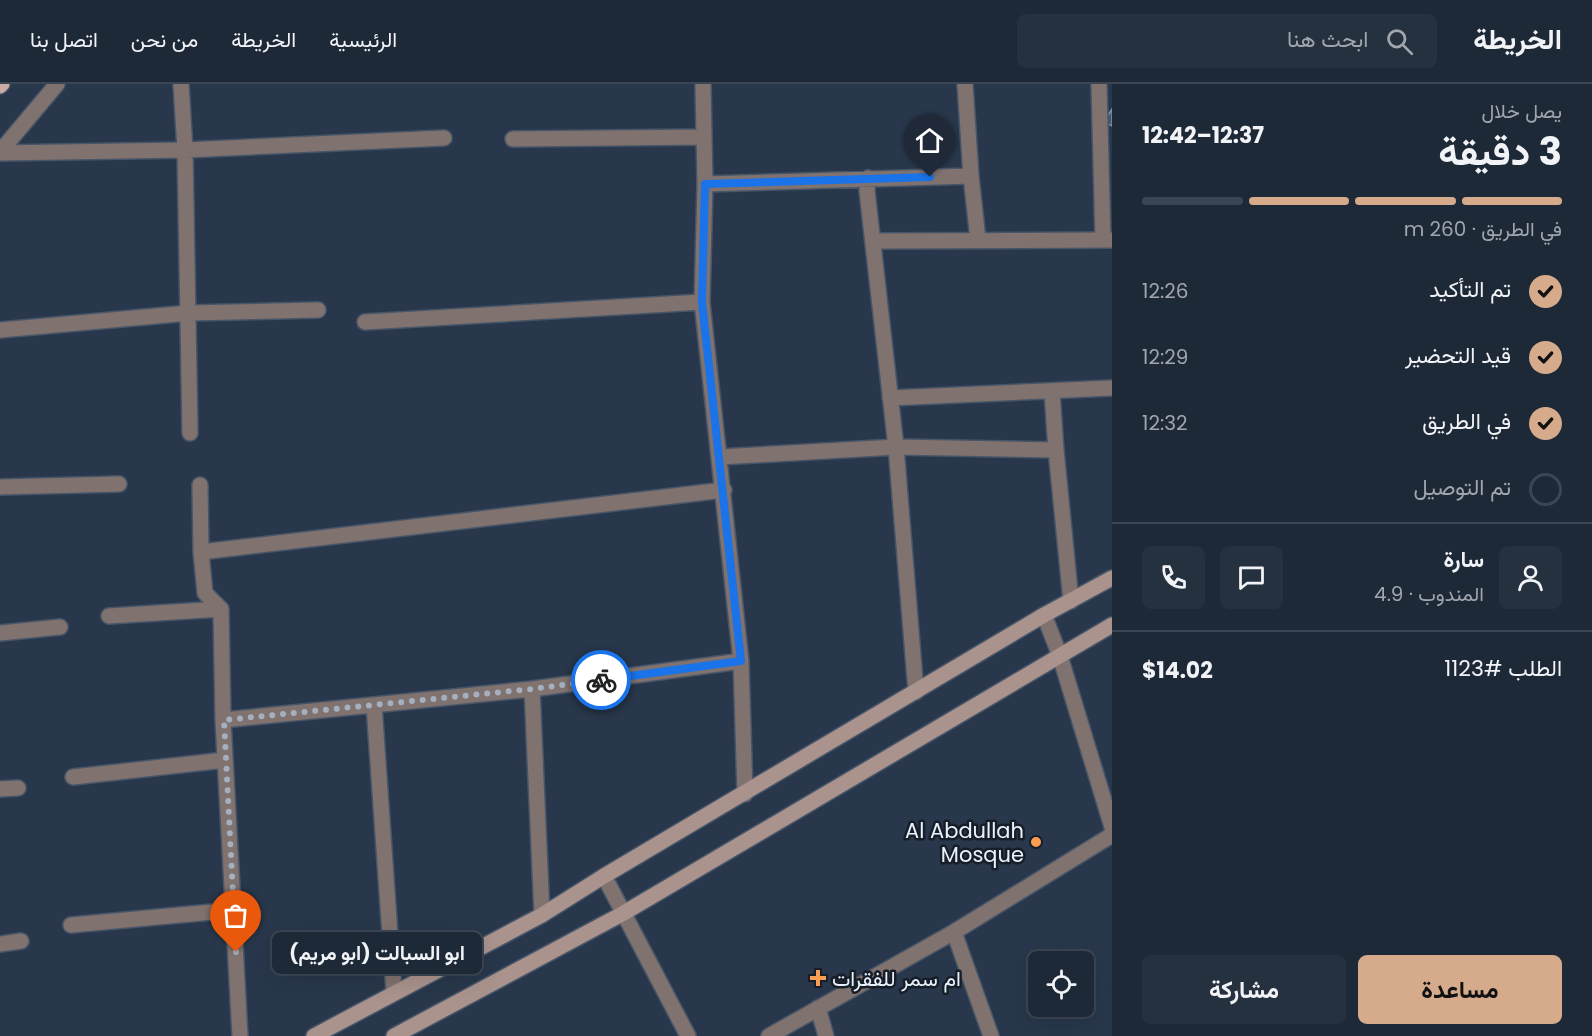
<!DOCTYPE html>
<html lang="ar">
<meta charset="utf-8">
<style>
body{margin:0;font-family:Poppins,Vazirmatn,sans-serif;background:#263140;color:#f1f3f6;direction:rtl;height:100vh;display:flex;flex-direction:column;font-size:22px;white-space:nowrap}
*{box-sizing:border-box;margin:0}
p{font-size:20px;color:#a1a6ae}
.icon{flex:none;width:33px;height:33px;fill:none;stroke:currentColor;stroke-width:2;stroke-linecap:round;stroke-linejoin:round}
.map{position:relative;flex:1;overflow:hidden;direction:ltr}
.side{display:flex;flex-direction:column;background:#1e2938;width:480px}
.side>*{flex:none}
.buttons{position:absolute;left:1028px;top:867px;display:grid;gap:12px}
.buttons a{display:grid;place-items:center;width:66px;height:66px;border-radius:9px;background:#1e2938;box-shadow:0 6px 24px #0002,0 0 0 2px #3c4553;font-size:30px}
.pin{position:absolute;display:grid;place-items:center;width:51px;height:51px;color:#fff;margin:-62px -26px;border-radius:50% 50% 50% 0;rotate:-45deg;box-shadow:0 0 6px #0007}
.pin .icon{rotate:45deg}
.courier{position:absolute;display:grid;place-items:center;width:60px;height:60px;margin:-30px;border:4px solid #1a73e8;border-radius:50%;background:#fff;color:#222;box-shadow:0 2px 8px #0007}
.bubble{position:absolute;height:42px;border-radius:9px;background:#1e2938;box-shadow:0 6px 24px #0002,0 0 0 2px #3c4553;font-size:20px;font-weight:700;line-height:42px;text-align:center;direction:rtl}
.head em{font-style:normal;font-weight:700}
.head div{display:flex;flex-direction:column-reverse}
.head{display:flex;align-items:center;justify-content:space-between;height:102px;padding:0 30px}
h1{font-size:39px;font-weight:700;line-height:45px}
.bar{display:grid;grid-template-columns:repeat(4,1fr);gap:9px 6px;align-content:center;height:72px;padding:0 30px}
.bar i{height:8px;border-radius:4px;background:#3c4553}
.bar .selected{background:#d6ab8b}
.bar p{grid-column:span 4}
.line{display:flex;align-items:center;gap:15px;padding:0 30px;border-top:2px solid #3c4553}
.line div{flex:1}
.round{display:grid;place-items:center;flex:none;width:63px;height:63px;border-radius:9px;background:#263140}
ol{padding:0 30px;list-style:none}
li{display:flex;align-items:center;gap:18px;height:66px}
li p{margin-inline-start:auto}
li .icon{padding:6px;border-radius:50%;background:#d6ab8b;color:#111;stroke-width:4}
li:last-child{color:#a1a6ae}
li i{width:33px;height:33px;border:3px solid #3c4553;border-radius:50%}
.cta{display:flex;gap:12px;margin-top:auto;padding:12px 30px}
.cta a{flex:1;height:69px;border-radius:9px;background:#d6ab8b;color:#111;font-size:24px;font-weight:700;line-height:69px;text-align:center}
.cta a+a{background:#263140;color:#f1f3f6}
header{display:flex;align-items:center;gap:36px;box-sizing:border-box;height:84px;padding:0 30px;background:#1e2938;border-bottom:2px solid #3c4553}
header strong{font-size:28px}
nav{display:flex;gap:33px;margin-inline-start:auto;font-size:21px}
.search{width:420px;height:54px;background:#263140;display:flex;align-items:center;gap:15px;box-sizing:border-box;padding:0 21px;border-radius:9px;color:#a1a6ae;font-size:22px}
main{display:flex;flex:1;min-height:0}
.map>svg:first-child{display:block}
.building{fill:#46566c;stroke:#8193ac;stroke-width:1.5}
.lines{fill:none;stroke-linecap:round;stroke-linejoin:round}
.minor-casing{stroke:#475568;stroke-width:18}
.tertiary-casing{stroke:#475568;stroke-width:18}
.secondary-casing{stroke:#475568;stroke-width:18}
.primary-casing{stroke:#475568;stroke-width:18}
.minor{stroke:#80726e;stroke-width:15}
.tertiary{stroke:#80726e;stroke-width:15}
.secondary{stroke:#aa938d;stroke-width:15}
.primary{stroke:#caaca5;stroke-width:15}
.done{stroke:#a4b0c0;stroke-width:6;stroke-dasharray:0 10.8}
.route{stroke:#1a73e8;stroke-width:8}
.poi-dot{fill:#fb9e51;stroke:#171e27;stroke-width:2}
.labels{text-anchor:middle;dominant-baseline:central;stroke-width:5;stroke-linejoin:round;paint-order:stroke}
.poi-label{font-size:21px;fill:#e7f1ff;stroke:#171e27;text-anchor:end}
</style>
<header>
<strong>الخريطة</strong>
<div class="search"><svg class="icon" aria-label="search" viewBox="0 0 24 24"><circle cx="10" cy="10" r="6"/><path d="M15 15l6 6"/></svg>ابحث هنا</div>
<nav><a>الرئيسية</a><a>الخريطة</a><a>من نحن</a><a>اتصل بنا</a></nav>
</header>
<main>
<section class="side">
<div class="head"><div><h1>3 دقيقة</h1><p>يصل خلال</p></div><em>12:37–12:42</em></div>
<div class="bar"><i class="selected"></i><i class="selected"></i><i class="selected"></i><i></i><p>في الطريق · 260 m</p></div>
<ol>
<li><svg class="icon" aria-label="check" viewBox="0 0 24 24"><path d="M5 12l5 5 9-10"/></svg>تم التأكيد<p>12:26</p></li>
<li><svg class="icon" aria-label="check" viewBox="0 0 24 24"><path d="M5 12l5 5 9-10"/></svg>قيد التحضير<p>12:29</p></li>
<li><svg class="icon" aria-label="check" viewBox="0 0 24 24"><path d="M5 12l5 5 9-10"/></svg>في الطريق<p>12:32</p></li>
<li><i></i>تم التوصيل</li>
</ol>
<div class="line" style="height:108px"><a class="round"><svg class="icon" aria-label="person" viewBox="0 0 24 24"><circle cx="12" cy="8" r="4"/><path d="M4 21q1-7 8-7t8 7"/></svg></a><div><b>سارة</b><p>المندوب · 4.9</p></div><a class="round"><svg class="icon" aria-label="chat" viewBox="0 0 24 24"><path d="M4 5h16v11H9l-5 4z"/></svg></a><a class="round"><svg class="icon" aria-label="phone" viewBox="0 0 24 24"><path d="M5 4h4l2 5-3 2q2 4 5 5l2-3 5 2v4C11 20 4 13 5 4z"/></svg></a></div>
<div class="line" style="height:78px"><div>الطلب #1123</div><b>$14.02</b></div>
<div class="cta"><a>مساعدة</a><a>مشاركة</a></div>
</section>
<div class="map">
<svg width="1112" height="952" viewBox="0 0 1112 952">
<rect width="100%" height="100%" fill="#28374b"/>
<!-- building -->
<path class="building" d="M1112,25V42L1104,38Z"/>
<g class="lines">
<defs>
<path id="minor" d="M181,0L185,66L190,349
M703,0L705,100L702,218L741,577L745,710
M965,0L971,92L978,156
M1099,0L1103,156
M513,55L703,53
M0,69L185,66L444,54
M868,94L867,107L896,363L916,608
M705,100L971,92
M873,157L1112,156
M365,238L702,218
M0,246L189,229L318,226
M1052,308L1056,366L1071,517
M890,314L1112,304
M720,373L896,363L1056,366
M200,401L201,468L205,509L221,525L223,636L240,952
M0,403L119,400
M201,468L724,406
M1044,531L1060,572L1112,743
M109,532L221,525
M0,549L60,543
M532,605L542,831
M374,621L394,908
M223,636L532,605L741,577
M73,693L225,676
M0,705L18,704
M604,792L688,952
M71,841L234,826
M954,848L991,952
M0,860L21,857
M818,924L826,952
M769,952L954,848L1112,751"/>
<path id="tertiary" d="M0,68L57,0"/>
<path id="secondary" d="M314,952L542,831L604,792L1044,531L1112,494
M394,952L622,830L1112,541"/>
<path id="primary" d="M0,2L2,0"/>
</defs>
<!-- minor casing -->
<use href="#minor" class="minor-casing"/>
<!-- tertiary casing -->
<use href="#tertiary" class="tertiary-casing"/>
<!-- secondary casing -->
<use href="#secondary" class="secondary-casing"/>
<!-- primary casing -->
<use href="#primary" class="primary-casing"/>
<!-- minor -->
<use href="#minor" class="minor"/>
<!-- tertiary -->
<use href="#tertiary" class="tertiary"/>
<!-- secondary -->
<use href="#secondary" class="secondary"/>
<!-- primary -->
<use href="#primary" class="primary"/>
</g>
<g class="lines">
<!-- done -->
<path class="done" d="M236,868L224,636L532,605L601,596"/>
<!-- route -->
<path class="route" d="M601,596L741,577L702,218L705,100L930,93"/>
</g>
<!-- markers -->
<g class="poi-dot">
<circle cx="1036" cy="758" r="6"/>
<path d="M815 885h6v6h6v6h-6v6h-6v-6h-6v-6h6z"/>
</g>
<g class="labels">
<!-- poi labels -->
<g class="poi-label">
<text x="1024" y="746">Al Abdullah<tspan x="1024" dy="24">Mosque</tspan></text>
<text x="832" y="894" text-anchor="start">ام سمر للفقرات</text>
</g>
</g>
</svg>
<div class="buttons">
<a><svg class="icon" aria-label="locate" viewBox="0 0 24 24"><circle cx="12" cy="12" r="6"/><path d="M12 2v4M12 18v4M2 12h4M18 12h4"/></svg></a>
</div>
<div class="pin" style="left:236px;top:868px;background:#ea580c"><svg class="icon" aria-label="bag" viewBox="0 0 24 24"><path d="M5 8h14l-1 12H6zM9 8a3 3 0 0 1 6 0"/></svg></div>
<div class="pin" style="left:930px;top:93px;background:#1f2937"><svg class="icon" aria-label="home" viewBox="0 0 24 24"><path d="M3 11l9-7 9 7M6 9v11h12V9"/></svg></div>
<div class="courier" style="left:601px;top:596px"><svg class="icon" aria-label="bike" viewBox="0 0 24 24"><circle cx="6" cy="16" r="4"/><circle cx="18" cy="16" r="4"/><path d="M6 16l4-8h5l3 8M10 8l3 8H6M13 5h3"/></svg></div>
<div class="bubble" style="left:272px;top:848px;width:210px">ابو السبالت (ابو مريم)</div>
</div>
</main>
